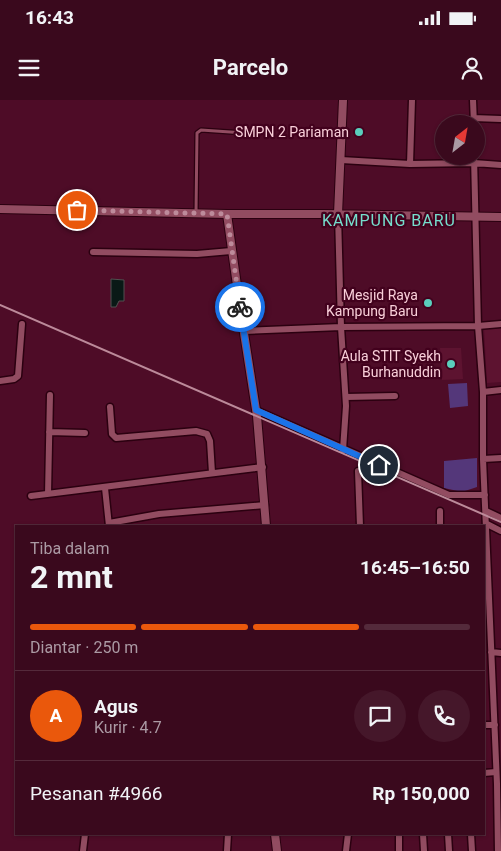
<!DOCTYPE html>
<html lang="id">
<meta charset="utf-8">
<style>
body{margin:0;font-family:Roboto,sans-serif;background:#45172a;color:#f1f3f6;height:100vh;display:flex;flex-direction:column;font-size:19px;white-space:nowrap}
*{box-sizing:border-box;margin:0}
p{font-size:16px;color:#ab9aa4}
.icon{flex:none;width:28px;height:28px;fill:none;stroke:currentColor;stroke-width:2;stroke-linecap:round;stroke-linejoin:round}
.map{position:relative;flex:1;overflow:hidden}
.sheet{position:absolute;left:15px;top:425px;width:470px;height:310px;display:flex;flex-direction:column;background:#3a091d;border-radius:0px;box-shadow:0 1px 4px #0004,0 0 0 1px #542a3b}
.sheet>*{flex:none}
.needle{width:32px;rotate:31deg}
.fabs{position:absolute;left:435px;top:15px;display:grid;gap:10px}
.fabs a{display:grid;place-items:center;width:50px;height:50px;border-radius:50%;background:#3a091d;box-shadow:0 1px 4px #0004,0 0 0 1px #542a3b;font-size:25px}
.pin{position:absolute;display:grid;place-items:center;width:42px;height:42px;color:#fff;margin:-21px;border:2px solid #fff;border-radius:50%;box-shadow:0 1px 5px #0007}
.courier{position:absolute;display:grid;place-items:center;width:50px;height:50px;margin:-25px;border:4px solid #1a73e8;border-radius:50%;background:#fff;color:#222;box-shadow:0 1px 6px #0007}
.overview em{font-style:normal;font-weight:700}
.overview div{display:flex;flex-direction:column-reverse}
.overview{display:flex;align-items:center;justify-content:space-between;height:85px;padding:0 15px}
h1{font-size:32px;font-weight:700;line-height:38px}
.bar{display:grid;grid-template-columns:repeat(4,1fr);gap:8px 5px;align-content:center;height:60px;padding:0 15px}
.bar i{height:6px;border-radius:4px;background:#542a3b}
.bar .selected{background:#ea580c}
.bar p{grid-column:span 4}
.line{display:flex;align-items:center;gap:12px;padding:0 15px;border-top:1px solid #542a3b}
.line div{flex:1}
.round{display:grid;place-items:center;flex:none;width:52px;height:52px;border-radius:26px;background:#45172a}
.status{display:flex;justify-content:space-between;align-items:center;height:35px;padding:0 25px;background:#3a091d;direction:ltr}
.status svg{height:14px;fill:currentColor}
header{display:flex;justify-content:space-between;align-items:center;height:65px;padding:0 15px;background:#3a091d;font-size:22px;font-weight:700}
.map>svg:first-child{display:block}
.built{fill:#5d1330}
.green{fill:#54377a}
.water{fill:#091916;stroke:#515050}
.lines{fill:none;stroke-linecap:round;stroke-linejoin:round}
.service-casing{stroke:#2b0010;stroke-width:5.5}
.minor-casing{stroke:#2b0010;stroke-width:9}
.tertiary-casing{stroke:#2b0010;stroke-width:10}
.service{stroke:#924c61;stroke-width:3}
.minor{stroke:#924c61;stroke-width:6}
.tertiary{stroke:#924c61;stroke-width:8}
.rail{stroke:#bc8a9a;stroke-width:2}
.done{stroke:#bd8b9b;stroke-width:5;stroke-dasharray:0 9}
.route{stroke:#1a73e8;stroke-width:6}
.poi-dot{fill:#5acebc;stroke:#42011d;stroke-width:2}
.labels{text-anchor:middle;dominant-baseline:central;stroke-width:4.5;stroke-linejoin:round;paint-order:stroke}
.poi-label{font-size:14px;fill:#f9cfd9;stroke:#42011d;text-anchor:end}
.quarter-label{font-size:16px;letter-spacing:1px;fill:#76ddcc;stroke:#42011d}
</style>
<div class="status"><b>16:43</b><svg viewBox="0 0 49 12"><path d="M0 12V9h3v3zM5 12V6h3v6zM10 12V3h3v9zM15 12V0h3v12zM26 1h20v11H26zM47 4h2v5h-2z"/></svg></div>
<header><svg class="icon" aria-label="menu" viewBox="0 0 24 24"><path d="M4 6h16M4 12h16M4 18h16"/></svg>Parcelo<svg class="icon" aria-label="person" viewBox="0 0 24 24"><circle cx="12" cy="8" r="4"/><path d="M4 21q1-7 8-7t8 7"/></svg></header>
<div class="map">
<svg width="501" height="751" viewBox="0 0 501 751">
<rect width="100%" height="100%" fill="#4e0c27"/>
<!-- built -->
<path class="built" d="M501,227V282L487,283L484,228Z
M440,248H461L463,279L442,280Z"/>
<!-- green -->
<path class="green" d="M467,283L468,306L450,308L448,284Z
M477,358V387L462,392L444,388V361Z"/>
<!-- water -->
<path class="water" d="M111,179L124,180V201H119L116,207H111Z"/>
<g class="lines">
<defs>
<path id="service" d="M196,113L197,33L201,30L245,33"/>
<path id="minor" d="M473,0L474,24
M473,18L501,19
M474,56L478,226L483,292V359L497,684L498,751
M341,60L410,64L474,63L501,65
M410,64L412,0
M338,114L341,227L346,306L343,350
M93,152L197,154L231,151
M244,231L341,227L478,226L501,224
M0,281L14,279L18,276L22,224
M483,292L501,290
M346,297L395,296
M110,307L112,334L116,338L196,331L207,334L210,341L212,373
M256,310L449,395H485
M49,332L85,333
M483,359L501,358
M358,371L360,426
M105,388L109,426
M48,394L50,295
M31,396L263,367
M440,411V426
M486,411L501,418
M109,423L159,414L265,405
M487,424L501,431
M491,552L501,553
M484,625H495
M484,673L496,672
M423,734L424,751
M448,734L449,751
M471,734L472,751
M83,751L85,734
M227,751L228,734
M346,751L348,734
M399,751V734"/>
<path id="tertiary" d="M0,109L227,114H323L501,117
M227,114L241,214L257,316L266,426
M338,114L343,0
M275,734L277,751"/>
</defs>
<!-- service casing -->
<use href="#service" class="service-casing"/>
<!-- minor casing -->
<use href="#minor" class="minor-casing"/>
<!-- tertiary casing -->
<use href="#tertiary" class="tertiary-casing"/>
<!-- service -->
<use href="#service" class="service"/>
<!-- minor -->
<use href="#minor" class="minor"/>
<!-- tertiary -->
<use href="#tertiary" class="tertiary"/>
<!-- rail -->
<path class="rail" d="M0,205L501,422"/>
</g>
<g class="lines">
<!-- done -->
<path class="done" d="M77,110L227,114L240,207"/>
<!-- route -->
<path class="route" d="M240,207L256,310L379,365"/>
</g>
<!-- markers -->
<g class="poi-dot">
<circle cx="359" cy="32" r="5"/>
<circle cx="428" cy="203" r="5"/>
<circle cx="451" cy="264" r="5"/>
</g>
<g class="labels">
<!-- poi labels -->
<g class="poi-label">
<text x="349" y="32">SMPN 2 Pariaman</text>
<text x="418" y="195">Mesjid Raya<tspan x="418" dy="16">Kampung Baru</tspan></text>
<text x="441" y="256">Aula STIT Syekh<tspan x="441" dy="16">Burhanuddin</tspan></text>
</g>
<!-- quarter labels -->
<g class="quarter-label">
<text x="389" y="120">KAMPUNG BARU</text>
</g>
</g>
</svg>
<div class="fabs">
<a><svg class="needle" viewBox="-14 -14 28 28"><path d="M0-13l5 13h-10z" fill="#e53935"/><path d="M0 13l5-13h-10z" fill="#ab9aa4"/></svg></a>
</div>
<div class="pin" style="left:77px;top:110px;background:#ea580c"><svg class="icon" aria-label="bag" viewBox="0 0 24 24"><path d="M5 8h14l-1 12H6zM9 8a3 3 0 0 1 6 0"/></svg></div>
<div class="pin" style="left:379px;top:365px;background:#1f2937"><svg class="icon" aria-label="home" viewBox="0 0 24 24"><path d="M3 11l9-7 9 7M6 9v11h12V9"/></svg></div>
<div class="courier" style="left:240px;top:207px"><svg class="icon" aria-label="bike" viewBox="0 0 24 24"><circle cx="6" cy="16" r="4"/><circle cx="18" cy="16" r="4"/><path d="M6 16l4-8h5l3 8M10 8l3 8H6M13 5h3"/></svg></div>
<section class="sheet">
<div class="overview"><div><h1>2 mnt</h1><p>Tiba dalam</p></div><em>16:45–16:50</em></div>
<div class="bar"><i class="selected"></i><i class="selected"></i><i class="selected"></i><i></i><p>Diantar · 250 m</p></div>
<div class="line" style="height:90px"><b class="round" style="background:#ea580c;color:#fff">A</b><div><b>Agus</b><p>Kurir · 4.7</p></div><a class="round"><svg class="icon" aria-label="chat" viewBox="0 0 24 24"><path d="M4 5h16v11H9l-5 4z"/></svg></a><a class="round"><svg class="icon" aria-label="phone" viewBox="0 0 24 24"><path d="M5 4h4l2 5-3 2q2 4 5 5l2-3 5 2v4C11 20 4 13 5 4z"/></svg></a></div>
<div class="line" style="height:65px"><div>Pesanan #4966</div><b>Rp 150,000</b></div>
</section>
</div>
